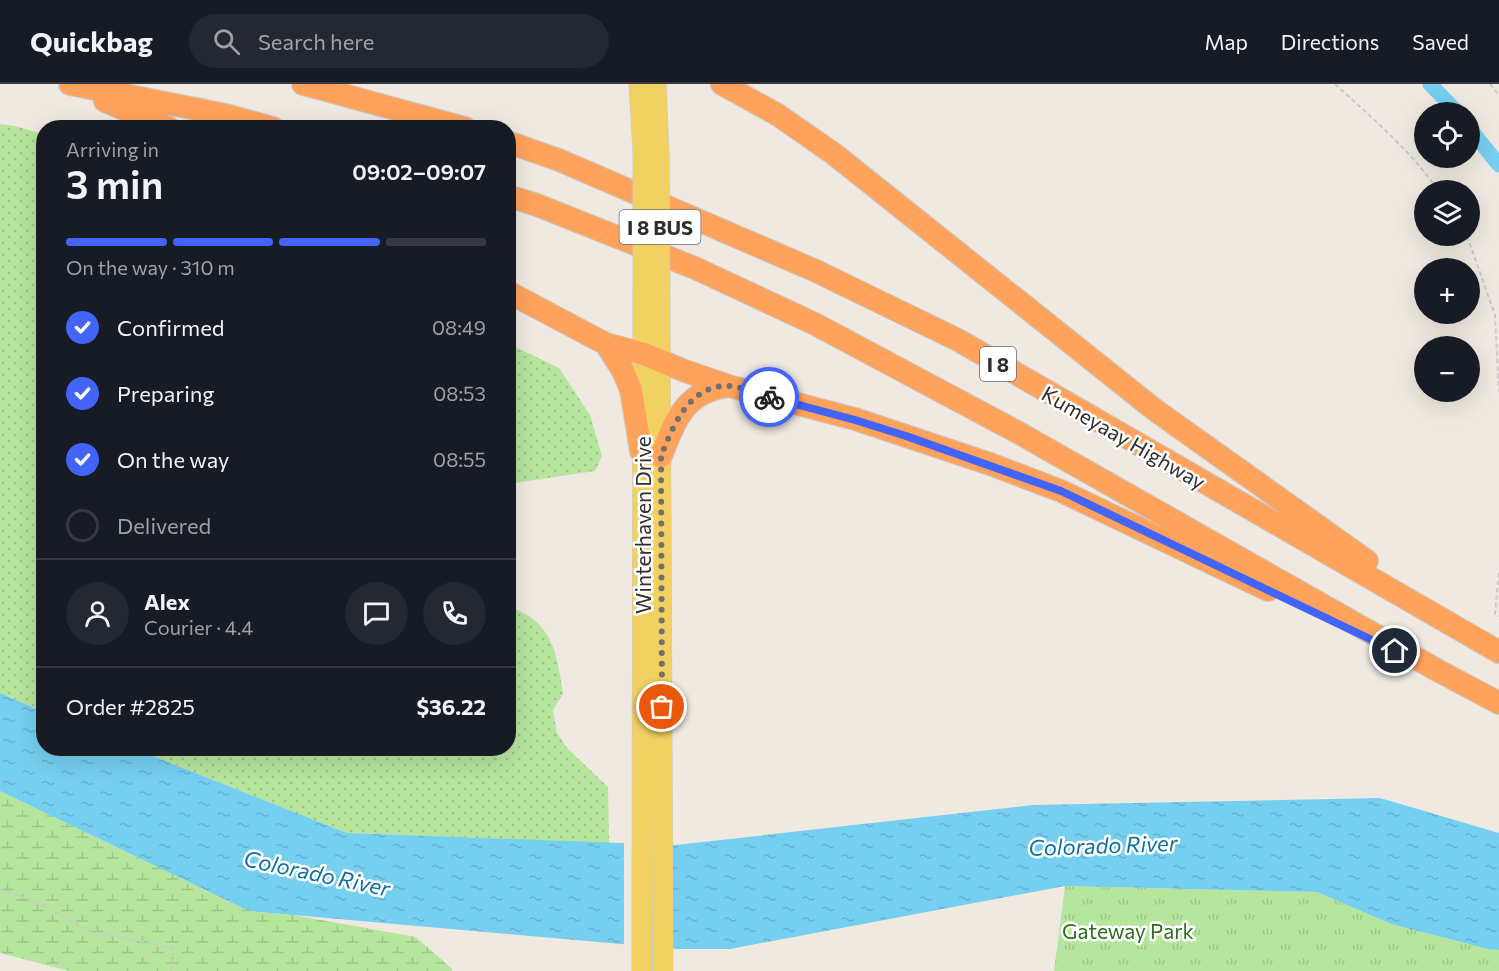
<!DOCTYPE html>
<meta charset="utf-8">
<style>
body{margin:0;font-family:Commissioner,sans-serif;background:#242831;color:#f1f3f6;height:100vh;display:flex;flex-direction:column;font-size:22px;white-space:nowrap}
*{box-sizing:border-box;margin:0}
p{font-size:20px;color:#9ea1a6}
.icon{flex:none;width:33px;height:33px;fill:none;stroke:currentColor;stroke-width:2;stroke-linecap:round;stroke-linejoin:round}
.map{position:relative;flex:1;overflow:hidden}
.panel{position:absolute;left:36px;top:36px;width:480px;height:636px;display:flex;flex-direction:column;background:#171b24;border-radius:24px;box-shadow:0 6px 24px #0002}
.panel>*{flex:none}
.buttons{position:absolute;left:1414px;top:18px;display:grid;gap:12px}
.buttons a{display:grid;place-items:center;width:66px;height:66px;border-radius:50%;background:#171b24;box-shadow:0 6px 24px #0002;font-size:30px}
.pin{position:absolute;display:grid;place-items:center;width:51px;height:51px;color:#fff;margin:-26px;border:3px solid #fff;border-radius:50%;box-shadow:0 2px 6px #0007}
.courier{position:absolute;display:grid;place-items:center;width:60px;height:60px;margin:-30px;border:4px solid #4264fb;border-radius:50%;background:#fff;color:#222;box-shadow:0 2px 8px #0007}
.summary em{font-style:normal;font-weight:600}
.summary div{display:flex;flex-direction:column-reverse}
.summary{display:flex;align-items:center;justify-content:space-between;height:102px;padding:0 30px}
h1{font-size:39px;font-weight:600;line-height:45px}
.bar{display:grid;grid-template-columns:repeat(4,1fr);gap:9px 6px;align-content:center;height:72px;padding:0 30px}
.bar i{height:8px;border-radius:4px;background:#363941}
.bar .active{background:#4264fb}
.bar p{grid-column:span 4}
.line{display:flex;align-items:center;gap:15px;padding:0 30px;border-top:2px solid #363941}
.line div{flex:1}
.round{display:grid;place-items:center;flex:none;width:63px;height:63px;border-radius:32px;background:#242831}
ol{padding:0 30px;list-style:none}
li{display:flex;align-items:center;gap:18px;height:66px}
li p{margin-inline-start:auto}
li .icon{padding:6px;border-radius:50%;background:#4264fb;color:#fff;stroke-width:4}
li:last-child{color:#9ea1a6}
li i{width:33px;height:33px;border:3px solid #363941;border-radius:50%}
header{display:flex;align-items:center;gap:36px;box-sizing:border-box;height:84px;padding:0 30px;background:#171b24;border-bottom:2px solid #363941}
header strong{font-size:28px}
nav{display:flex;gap:33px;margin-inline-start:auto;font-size:21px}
.search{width:420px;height:54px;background:#242831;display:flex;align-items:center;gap:15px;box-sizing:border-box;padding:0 21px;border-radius:33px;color:#9ea1a6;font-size:22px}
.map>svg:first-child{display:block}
.grass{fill:url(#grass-dots)}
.wetland{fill:url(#wetland-marsh)}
.park{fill:url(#park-tufts)}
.water{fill:url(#water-ripples)}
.pier{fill:#efe9e1}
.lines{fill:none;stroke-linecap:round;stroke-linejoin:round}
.canal{stroke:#75cff0;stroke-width:15}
.primary-casing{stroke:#c9c9c9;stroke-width:21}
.highway-casing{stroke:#c9c9c9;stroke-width:24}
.path{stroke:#c9c9c9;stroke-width:2;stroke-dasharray:4.5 3;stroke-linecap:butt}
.primary{stroke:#f2d163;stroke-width:20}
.highway{stroke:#ffa35c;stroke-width:22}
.primary-bridge-casing{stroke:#c9c9c9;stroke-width:21;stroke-linecap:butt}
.primary-bridge{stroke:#f2d163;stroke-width:20}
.done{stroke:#726f6d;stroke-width:6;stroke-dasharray:0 10.8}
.route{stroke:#4264fb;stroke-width:8}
.labels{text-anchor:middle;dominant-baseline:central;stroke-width:5;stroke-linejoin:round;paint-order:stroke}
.shield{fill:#fff;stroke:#6d6d6d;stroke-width:1.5}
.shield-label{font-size:20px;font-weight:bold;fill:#2e2e2e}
.street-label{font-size:21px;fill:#2e2e2e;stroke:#fff}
.park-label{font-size:21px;fill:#2c6e1b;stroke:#fff}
.water-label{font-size:22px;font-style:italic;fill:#0d6fa3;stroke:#fff}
</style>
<header>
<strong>Quickbag</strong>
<div class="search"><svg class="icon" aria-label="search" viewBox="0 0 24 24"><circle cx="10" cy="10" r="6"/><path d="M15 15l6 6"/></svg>Search here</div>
<nav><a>Map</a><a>Directions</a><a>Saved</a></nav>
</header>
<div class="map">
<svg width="1499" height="887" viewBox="0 0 1499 887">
<defs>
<pattern id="grass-dots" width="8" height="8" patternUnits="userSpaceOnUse" patternTransform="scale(1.5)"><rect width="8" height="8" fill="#b6e59e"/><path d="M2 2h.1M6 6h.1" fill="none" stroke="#9dc588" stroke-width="1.8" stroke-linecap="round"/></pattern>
<pattern id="wetland-marsh" width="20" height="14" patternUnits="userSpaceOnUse" patternTransform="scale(1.5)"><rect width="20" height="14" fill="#b6e59e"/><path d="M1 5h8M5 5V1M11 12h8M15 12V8" fill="none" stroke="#9dc588"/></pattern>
<pattern id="park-tufts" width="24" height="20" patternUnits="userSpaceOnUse" patternTransform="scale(1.5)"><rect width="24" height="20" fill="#b6e59e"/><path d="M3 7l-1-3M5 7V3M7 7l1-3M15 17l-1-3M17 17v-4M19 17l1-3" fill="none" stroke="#9dc588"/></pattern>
<pattern id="water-ripples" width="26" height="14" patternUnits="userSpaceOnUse" patternTransform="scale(1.5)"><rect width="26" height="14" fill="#75cff0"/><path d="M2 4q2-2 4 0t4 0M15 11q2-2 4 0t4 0" fill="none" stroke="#66b2ce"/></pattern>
</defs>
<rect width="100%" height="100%" fill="#efe9e1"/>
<!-- grass -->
<path class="grass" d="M0,40L15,42L43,50V628L0,609Z
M509,260L559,284L590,331L602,372L595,387L514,399L509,401Z
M509,523C553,537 557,570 563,610L553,626L557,649L568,665L608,703L609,759L347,749L135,665L508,664Z"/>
<!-- wetland -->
<path class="wetland" d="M0,707L249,827L293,831L416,853L452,885V887H69L0,869Z"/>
<!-- park -->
<path class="park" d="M1065,802L1317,808L1391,840L1488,865L1499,866V887H1054Z"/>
<!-- water -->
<path class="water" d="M0,609L43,628L44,664L135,665L347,749L676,761L1033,721L1380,714L1499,749V866L1488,865L1391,840L1317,808L1065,802L730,865H677L249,827L0,707Z"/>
<!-- pier -->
<path class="pier" d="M624,756L670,758L671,867L624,863Z"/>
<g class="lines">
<!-- canal -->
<path class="canal" d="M1430,0L1457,28
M1470,45L1499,81"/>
<defs>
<path id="primary" d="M639,0L643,66
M656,0L659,71
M660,215L663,887
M642,887L643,207"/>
<path id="highway" d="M70,0L226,31L273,44
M303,0L465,44
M722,0L778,31L834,70L1155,326L1367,477
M105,17L169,44
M508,58L559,76L816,187L958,256L1499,568
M508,112L537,121L695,184L815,240L1019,349L1437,586L1499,619
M508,208L606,260L623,287L631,306L641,367
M606,260L644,270L685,287L729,302L855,335L990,380L1061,407L1268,506
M661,372C676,335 685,307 729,302"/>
</defs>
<!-- primary casing -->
<use href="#primary" class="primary-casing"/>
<!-- highway casing -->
<use href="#highway" class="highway-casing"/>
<!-- path -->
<path class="path" d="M1335,0C1371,33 1410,66 1438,106
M1490,0L1499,11
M1467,152L1495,231L1499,308
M1499,489L1495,530L1499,532
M0,805L45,822L89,847L173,864L171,887"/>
<!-- primary -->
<use href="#primary" class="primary"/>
<!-- highway -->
<use href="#highway" class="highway"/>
<defs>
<path id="primary-bridge" d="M643,66V207
M659,71L660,215"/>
</defs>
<!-- primary-bridge casing -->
<use href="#primary-bridge" class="primary-bridge-casing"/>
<!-- primary-bridge -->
<use href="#primary-bridge" class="primary-bridge"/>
</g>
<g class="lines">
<!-- done -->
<path class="done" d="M662,623L661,372C673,342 689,301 728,302C741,302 756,309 769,313"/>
<!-- route -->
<path class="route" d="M769,313L855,336L906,352L1061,407L1395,567"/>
</g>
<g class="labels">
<!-- shield labels -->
<g class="shield">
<rect x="619.5" y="126" width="81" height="34" rx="4.5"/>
<rect x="980" y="263" width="36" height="34" rx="4.5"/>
</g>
<g class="shield-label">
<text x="660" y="143">I 8 BUS</text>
<text x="998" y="280">I 8</text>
</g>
<!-- street labels -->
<g class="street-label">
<text transform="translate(1124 353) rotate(30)">Kumeyaay Highway</text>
<text transform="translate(642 441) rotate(-90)">Winterhaven Drive</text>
</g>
<!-- park labels -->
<g class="park-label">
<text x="1128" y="846">Gateway Park</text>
</g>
<!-- water labels -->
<g class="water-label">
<text transform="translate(1103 761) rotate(-2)">Colorado River</text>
<text transform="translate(317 789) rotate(12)">Colorado River</text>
</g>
</g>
</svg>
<div class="buttons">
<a><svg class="icon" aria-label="locate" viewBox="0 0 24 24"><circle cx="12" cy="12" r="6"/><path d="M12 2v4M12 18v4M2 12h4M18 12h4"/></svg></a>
<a><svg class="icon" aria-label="layers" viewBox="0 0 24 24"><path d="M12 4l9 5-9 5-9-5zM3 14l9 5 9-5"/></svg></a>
<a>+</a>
<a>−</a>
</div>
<div class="pin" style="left:662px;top:623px;background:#ea580c"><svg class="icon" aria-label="bag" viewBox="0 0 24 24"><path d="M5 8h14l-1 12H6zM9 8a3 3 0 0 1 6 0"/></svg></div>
<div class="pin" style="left:1395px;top:567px;background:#1f2937"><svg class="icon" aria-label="home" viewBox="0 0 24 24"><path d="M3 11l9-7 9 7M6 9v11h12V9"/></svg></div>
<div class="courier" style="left:769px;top:313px"><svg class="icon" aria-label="bike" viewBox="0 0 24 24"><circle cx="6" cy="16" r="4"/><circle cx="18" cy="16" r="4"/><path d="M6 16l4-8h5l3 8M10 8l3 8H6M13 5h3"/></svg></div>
<section class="panel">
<div class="summary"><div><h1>3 min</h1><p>Arriving in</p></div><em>09:02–09:07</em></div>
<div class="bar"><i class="active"></i><i class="active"></i><i class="active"></i><i></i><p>On the way · 310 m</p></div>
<ol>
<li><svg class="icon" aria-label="check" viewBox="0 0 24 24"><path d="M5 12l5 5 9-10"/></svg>Confirmed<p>08:49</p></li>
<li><svg class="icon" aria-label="check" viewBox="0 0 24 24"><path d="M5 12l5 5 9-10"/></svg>Preparing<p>08:53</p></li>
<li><svg class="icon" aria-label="check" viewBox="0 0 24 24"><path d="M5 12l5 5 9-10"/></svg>On the way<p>08:55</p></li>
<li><i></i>Delivered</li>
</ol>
<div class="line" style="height:108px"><a class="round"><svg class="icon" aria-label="person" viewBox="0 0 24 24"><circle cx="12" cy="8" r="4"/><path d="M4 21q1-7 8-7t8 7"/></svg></a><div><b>Alex</b><p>Courier · 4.4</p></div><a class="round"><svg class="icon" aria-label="chat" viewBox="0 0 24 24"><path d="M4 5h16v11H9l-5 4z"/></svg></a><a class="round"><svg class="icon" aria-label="phone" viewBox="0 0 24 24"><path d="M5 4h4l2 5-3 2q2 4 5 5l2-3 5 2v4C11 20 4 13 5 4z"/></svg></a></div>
<div class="line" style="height:78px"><div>Order #2825</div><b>$36.22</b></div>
</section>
</div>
